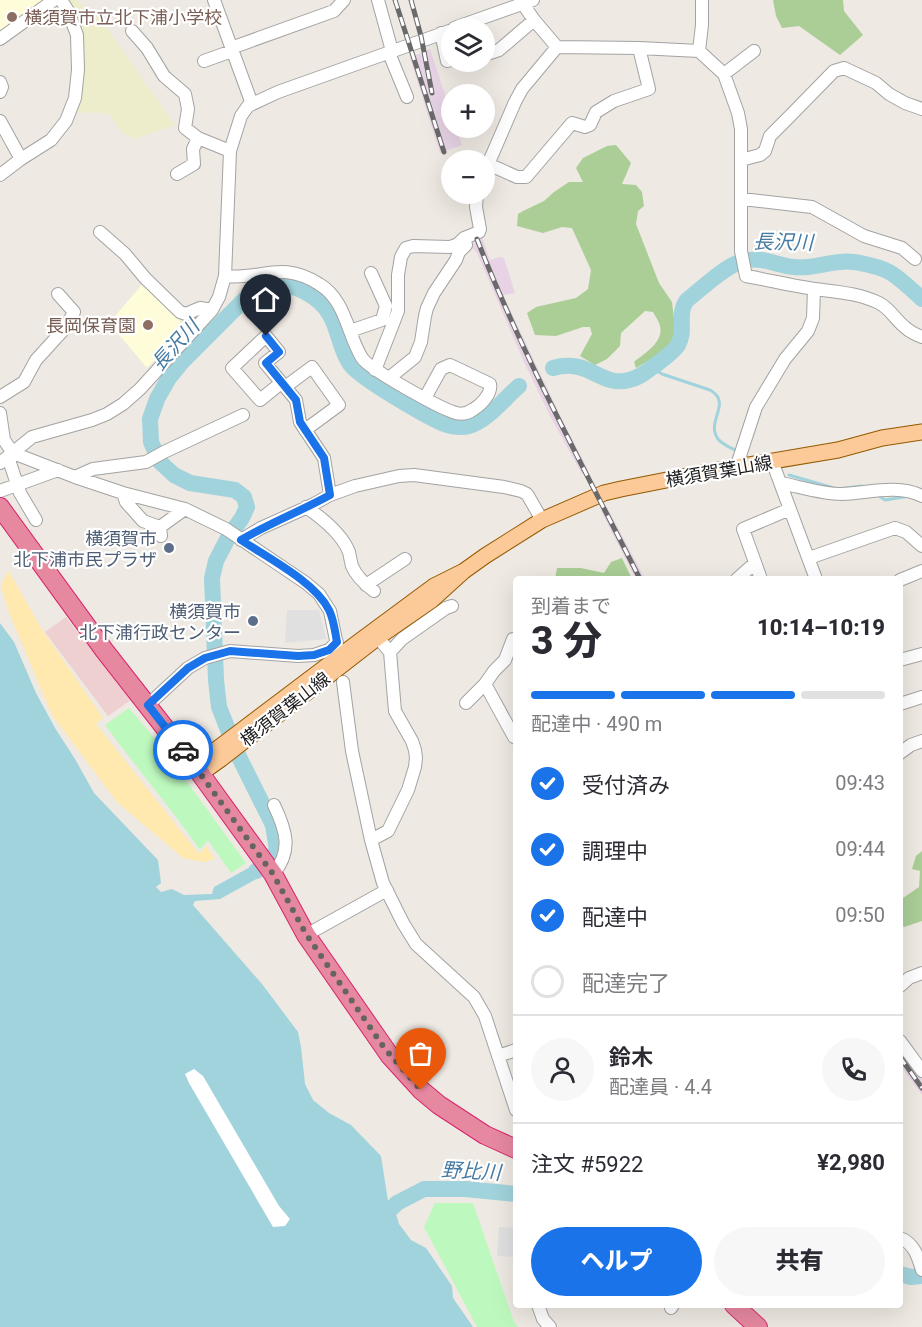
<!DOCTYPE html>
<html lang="ja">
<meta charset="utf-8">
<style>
body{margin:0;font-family:Roboto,"Noto Sans JP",sans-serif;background:#f7f7f7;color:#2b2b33;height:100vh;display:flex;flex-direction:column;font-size:22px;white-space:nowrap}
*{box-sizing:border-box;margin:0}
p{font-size:20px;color:#7c7c81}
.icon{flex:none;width:33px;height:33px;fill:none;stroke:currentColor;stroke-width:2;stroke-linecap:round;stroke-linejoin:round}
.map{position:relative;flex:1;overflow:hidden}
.drawer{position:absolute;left:513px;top:576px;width:390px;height:732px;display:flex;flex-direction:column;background:#fff;border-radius:6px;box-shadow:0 6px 24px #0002}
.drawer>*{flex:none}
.tools{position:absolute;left:441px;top:18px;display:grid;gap:12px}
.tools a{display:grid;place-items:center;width:54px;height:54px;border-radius:50%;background:#fff;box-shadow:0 6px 24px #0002;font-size:30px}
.pin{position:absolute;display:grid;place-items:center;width:51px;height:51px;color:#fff;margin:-62px -26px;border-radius:50% 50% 50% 0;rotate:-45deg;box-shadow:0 0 6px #0007}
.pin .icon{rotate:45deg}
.courier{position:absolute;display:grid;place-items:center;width:60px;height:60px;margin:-30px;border:4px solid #1a73e8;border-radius:50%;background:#fff;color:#222;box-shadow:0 2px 8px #0007}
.headline em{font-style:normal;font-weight:800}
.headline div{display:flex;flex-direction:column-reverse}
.headline{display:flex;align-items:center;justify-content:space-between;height:102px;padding:0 18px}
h1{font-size:39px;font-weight:800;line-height:45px}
.bar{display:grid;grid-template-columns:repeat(4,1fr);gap:9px 6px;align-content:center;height:72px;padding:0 18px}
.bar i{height:8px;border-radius:4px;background:#e1e1e2}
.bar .active{background:#1a73e8}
.bar p{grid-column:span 4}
.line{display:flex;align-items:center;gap:15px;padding:0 18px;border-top:2px solid #e1e1e2}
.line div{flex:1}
.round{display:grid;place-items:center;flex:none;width:63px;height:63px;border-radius:32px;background:#f7f7f7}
ol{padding:0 18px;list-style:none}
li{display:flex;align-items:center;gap:18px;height:66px}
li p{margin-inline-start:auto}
li .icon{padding:6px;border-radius:50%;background:#1a73e8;color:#fff;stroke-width:4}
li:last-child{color:#7c7c81}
li i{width:33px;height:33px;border:3px solid #e1e1e2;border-radius:50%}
.cta{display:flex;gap:12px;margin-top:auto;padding:12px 18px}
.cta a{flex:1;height:69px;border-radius:36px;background:#1a73e8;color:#fff;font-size:24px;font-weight:800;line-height:69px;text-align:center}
.cta a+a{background:#f7f7f7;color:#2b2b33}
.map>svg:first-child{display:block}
.commercial{fill:#efd0d1}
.industrial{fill:#e7d3e5}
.education{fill:#fffcd9}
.farmland{fill:#ededcc}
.forest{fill:#aace96}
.sand{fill:#ffe9ae}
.park{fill:#bdf9be}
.parking{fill:#e0e0e0}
.water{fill:#a1d3dc}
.pier{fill:#fff}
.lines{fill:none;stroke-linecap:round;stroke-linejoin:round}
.stream{stroke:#a1d3dc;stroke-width:3}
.river{stroke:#a1d3dc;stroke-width:16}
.minor-casing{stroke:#a3a3a3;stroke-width:14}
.major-casing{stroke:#945900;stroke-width:17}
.highway-casing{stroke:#d8236e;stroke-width:20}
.minor{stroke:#fff;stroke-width:12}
.major{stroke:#fcca98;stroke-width:15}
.highway{stroke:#e688a0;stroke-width:18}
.rail-casing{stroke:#6a6a6a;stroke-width:5}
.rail{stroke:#fff;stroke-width:3;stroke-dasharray:9;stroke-linecap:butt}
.done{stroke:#666461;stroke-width:6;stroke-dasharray:0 10.8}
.route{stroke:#1a73e8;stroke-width:8}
.education-dot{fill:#8d6e63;stroke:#fff;stroke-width:2}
.service-dot{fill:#5c6f8a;stroke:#fff;stroke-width:2}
.labels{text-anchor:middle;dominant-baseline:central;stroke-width:4.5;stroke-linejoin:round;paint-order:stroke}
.education-label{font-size:18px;fill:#785e54;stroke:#fff;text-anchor:start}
.street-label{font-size:18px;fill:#1c1c1c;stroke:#fff}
.service-label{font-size:18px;fill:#4e5e75;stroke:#fff;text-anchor:end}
.water-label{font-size:20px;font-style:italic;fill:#467ba4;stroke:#fff}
</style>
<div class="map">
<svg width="922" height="1327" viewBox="0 0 922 1327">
<rect width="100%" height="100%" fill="#eee9e2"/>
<!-- commercial -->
<path class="commercial" d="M66,617L131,700L108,716L45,632Z"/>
<!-- industrial -->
<path class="industrial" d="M430,49L451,113L452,128H456L462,145L440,153L410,58Z
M482,237L490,260L499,257L504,258L515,293L503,295L559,413L588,470L582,474L551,418L524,362L477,253L468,243Z
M607,507L645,579H636L601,511Z
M900,1050L922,1079V1095L900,1065Z"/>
<!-- education -->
<path class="education" d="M0,0H50L0,34Z
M145,281L186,328L147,368L109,323Z"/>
<!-- farmland -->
<path class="farmland" d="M69,0H76L97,14L175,125L134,139L121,132L109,114L77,112L83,75L80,34Z"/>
<!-- forest -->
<path class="forest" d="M773,0H843L844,11L863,35L840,55L799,26L782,28L776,16Z
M616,145L631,163L622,184L636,185L642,192L644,206L638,211L636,224L659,283L672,302L675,327L674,341L663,352L636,368L634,362C645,353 664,342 660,326C659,321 655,316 653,312L645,311L621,333L620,346L607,359L595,365L580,356L592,334L590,327H583L556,336L535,335L527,313L536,307L576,298L588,289L591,270L572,228L562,227L543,233L517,226L518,214L523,211L544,201L554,192L569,182H583L576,168L583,158L607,146Z
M622,558L632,579H555L557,568H581L604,573L611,562Z
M922,851V921L904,927L900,923V897L903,898L919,887L920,871L912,869L916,856Z"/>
<!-- sand -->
<path class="sand" d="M8,570L41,628L103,718L96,724L199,854L206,846L215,859L204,862L183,858L117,802L52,715L8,610L1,586Z"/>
<!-- park -->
<path class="park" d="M129,708L161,746L246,863L231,873L208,840L200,850C170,807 136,767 105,725Z
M435,1203H473L514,1322L518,1327H477L424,1227Z"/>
<!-- parking -->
<path class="parking" d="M287,610H319L326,639L285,643Z
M499,1227L516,1228V1257L497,1256Z"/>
<!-- water -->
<path class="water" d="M0,623L14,642L36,693L55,728L75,759L94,793L158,860L161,883L156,887L161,892L172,889L184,895L212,894L214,887L252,866L260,877L220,899L195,901L193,905L262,984L298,1032L301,1047L305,1084L313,1100L329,1113L351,1125L381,1156L388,1201L396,1214L399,1224L411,1240L426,1248L452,1286L453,1298L473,1327H0Z"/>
<!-- pier -->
<path class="pier" d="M194,1069L203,1076L279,1206L290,1219L285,1226L273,1227L189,1083L185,1074Z"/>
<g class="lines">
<!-- stream -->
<path class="stream" d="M652,367L662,374L710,390C733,403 705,421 718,439C722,444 729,447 735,450
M789,475L837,489L862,486
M879,496L885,500L904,497"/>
<!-- river -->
<path class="river" d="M553,368C564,365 575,365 585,369C600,375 612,385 629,380C639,378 646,372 654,366C662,360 673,353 678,345C687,329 676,315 687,300C701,289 724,267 740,262C761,255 774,265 794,267C810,269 825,263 840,262C853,260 884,267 894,275C904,282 913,291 922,299
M256,871L268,863L277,850L273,825L239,757L219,707L216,680L212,578L216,561L229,536L242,518L247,507L244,497L235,490L190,483L174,475L160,462L151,442L150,419L157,399L169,378L182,362L252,292C258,289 263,286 269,285C292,281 321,297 331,317C339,332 340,350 350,364C358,377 430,419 447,425C454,427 462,428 469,426C486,422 505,398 519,386
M392,1208L397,1203L424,1189H465L516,1194
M900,1274L911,1277L922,1276"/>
<defs>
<path id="minor" d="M214,0L252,104
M378,0L392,51
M523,4L534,20L557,47L639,48L699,51L724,74L738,113L741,129V251L746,276C769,280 792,286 815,289C837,292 858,293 879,303C891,309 895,320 906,328C910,332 917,335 922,337
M454,28L533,0
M132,31L147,48L164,76L185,94L188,109L185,128L198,138L230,151
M441,33L447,61L452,60
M0,39L54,0
M231,48L334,11L344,0
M699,51L702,25V0
M389,53L407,97
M484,55L499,50L534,20
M204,61L232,51
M724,74L754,51
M0,82L2,87L0,92
M0,121L21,159
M741,160L760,155L765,151L770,136L789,117L834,71L844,68L876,83L889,94L905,103L922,109
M488,164L517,177H526L572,123L585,127L590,125L596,112L614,101L649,89L639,48
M486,169L515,102L522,89L557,47
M177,174L194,164L193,149L198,138
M0,175L21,159L51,140L66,121L75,98L78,70L77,35L68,11L61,0
M742,199L812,207L864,236L902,248L915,259
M100,232L125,254L145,278L180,312L186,314L200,308L212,310
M225,276C263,280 281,260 319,284C346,300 347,334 362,358C369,369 438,407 453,412C460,415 467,414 474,409C482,404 492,393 490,384L450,365L441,369L425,398
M350,331L382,320L386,306L371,273
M375,370L398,311V275L401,257L406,248L413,246L450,247L458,244L464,238L479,232L480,229L476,207L477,194
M389,378L415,357L421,342L425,316L427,308L434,293L456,260L459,252L466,245L465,241
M281,383L260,400L232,368L266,336L279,352L265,363L296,400L300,422L324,458L330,495
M285,387L312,367L339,405L305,430
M0,397L24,382L36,360L66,327L74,312L58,294
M0,413L4,440L13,453L75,477L123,493L185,509L226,529L306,583L319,594L330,611L337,645
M8,457L20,493L36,520
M772,461L816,579
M0,463L32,437L92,420L107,414L123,404L140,389L212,310L219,297L225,276L230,151L241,116L248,106L278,92L452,30
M736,468L756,407L785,359L808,331L813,318L814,289
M75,477L93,469L146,462L164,452L243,415
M781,483C801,487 822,494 842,494C868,493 898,484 922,496
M0,491L58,470
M123,493L126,502L143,521L160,527L161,536
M306,507C322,518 342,534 349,552C350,557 351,562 352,566C356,576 366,585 374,591
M160,527L185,509
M241,540L261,528L312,505L330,495L355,486L399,476L414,475L504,487L521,491L527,494L542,520
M809,558L895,528L906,532L922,546
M737,579L755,563
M761,579L743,529L790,509
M900,580L922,571
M366,585L405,559
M516,639H513L505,660L494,671L485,684L514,737L516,738
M390,652L402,639L446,608L452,606
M900,660L922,654
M343,682L352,751L371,840L383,883L403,923L416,944L474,997L485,1016L516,1110
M466,703L485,684
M900,704L922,697
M148,705L188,668L205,658L230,651L298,656L314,655L329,650L337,642
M900,753L911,745L922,741
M371,840L388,831L408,790L415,767L416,758L415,750L412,741L395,711L390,652L373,632
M273,874C293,851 286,830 274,805
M306,935L387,890
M900,986L909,978L922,973
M900,1041L922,1071
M498,1056L516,1050
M900,1238C914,1243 918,1257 922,1270
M538,1305L543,1319L550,1327
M671,1308L673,1305"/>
<path id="major" d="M464,571L434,586L361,640L201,761L197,769H207L221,759L377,638L432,600L464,571L485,556L542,520L604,493L621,489L707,472L838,450L882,438L922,432"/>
<path id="highway" d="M0,507L104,650L197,769L273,874L306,935L390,1056L421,1090L439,1105L485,1135L516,1149
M734,1305L758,1327"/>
</defs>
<!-- minor casing -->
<use href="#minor" class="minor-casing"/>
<!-- major casing -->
<use href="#major" class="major-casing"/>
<!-- highway casing -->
<use href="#highway" class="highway-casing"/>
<!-- minor -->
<use href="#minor" class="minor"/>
<!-- major -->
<use href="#major" class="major"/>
<!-- highway -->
<use href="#highway" class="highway"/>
<defs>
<path id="rail" d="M395,0L444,152
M411,0L421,36L432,93
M477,239C523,357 583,466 640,579
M900,1057L922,1088"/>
</defs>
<!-- rail casing -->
<use href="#rail" class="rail-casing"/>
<!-- rail -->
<use href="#rail" class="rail"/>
</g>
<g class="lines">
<!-- done -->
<path class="done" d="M183,750L273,874L306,934L385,1049L421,1090"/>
<!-- route -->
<path class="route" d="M183,750L148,705L188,668L205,658L230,651L298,656L314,655L329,650L337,642C335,632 334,620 329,610C315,582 268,558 241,540C270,523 301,511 330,495L324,458L300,422L296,400L266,363L279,352L266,336"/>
</g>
<!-- markers -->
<g class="education-dot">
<circle cx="12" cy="17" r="6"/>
<circle cx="148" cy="325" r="6"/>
</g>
<g class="service-dot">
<circle cx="169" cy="548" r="6"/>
<circle cx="253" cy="621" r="6"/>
</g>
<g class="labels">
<!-- education labels -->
<g class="education-label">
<text x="24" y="17">横須賀市立北下浦小学校</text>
<text x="136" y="325" text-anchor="end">長岡保育園</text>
</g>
<!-- street labels -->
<g class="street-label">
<text transform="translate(719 471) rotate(-10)">横須賀葉山線</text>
<text transform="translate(285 709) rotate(-38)">横須賀葉山線</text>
</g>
<!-- service labels -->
<g class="service-label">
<text x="157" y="538">横須賀市<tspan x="157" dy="21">北下浦市民プラザ</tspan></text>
<text x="241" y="611">横須賀市<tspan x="241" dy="21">北下浦行政センター</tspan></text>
</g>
<!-- water labels -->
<g class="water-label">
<text transform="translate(783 242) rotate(1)">長沢川</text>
<text transform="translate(175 345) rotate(-48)">長沢川</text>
<text transform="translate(471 1171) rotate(3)">野比川</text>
</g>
</g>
</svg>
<div class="tools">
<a><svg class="icon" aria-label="layers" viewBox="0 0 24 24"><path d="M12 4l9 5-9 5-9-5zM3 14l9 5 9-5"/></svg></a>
<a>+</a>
<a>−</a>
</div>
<div class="pin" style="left:421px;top:1090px;background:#ea580c"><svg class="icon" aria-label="bag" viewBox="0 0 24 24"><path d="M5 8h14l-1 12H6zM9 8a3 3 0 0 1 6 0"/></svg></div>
<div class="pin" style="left:266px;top:336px;background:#1f2937"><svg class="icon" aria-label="home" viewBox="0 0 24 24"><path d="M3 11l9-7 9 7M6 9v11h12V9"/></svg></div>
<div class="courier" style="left:183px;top:750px"><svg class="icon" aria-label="car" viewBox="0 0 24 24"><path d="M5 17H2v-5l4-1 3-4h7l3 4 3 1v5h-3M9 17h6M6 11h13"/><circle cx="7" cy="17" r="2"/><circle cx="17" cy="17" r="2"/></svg></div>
<section class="drawer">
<div class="headline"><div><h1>3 分</h1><p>到着まで</p></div><em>10:14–10:19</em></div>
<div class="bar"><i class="active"></i><i class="active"></i><i class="active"></i><i></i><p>配達中 · 490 m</p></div>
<ol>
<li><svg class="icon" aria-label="check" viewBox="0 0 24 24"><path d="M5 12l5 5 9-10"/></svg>受付済み<p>09:43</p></li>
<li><svg class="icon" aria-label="check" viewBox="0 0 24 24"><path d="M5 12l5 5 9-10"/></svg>調理中<p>09:44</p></li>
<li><svg class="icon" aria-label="check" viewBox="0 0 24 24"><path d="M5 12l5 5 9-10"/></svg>配達中<p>09:50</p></li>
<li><i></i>配達完了</li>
</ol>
<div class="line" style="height:108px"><a class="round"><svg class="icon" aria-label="person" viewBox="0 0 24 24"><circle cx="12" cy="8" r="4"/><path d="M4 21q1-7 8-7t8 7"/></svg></a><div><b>鈴木</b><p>配達員 · 4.4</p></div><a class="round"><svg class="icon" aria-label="phone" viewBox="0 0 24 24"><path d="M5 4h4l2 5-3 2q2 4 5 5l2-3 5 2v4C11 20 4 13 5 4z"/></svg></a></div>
<div class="line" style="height:78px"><div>注文 #5922</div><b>¥2,980</b></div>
<div class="cta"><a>ヘルプ</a><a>共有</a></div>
</section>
</div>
